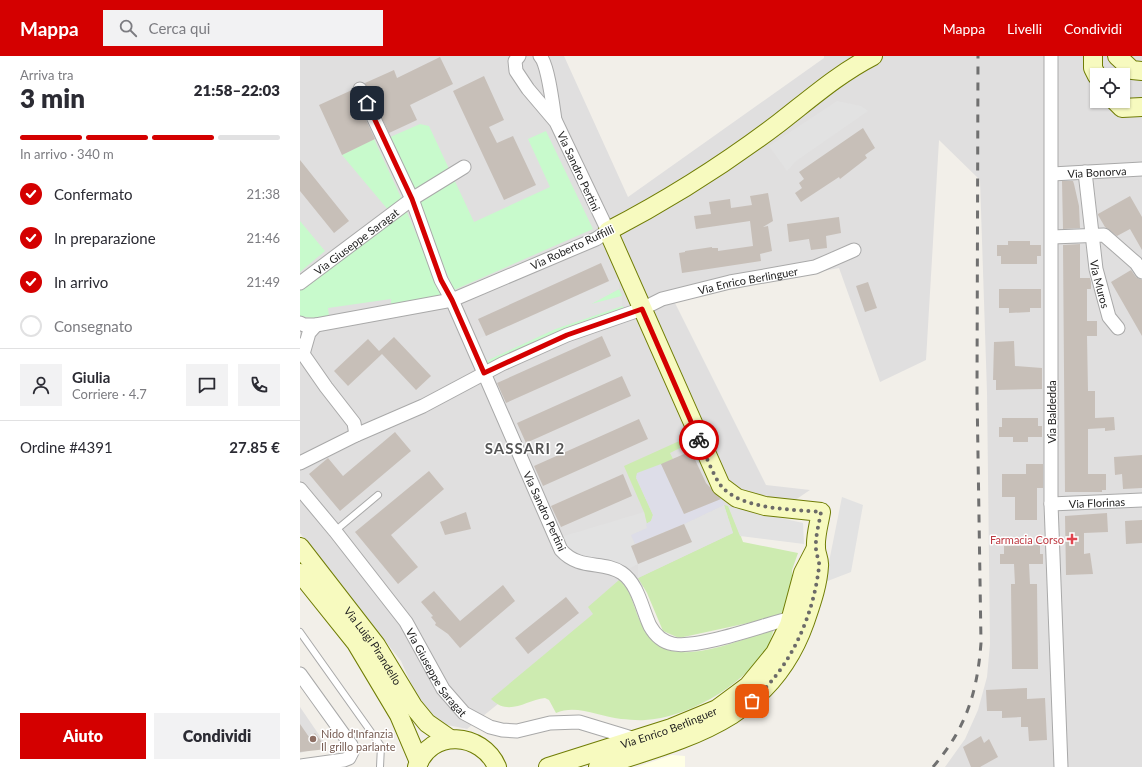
<!DOCTYPE html>
<html lang="it">
<meta charset="utf-8">
<style>
body{margin:0;font-family:Lato,sans-serif;background:#f2f2f3;color:#2b2b33;height:100vh;display:flex;flex-direction:column;font-size:15px;white-space:nowrap}
*{box-sizing:border-box;margin:0}
p{font-size:13px;color:#7c7c81}
.icon{flex:none;width:22px;height:22px;fill:none;stroke:currentColor;stroke-width:2;stroke-linecap:round;stroke-linejoin:round}
.map{position:relative;flex:1;overflow:hidden}
.drawer{display:flex;flex-direction:column;background:#fff;width:300px}
.drawer>*{flex:none}
.fabs{position:absolute;left:790px;top:12px;display:grid;gap:8px}
.fabs a{display:grid;place-items:center;width:40px;height:40px;border-radius:0px;background:#fff;box-shadow:0 1px 3px #0004;font-size:20px}
.pin{position:absolute;display:grid;place-items:center;width:34px;height:34px;color:#fff;margin:-17px;border-radius:8px;box-shadow:0 2px 6px #0006}
.courier{position:absolute;display:grid;place-items:center;width:40px;height:40px;margin:-20px;border:3px solid #d40000;border-radius:50%;background:#fff;color:#222;box-shadow:0 1px 5px #0007}
.head em{font-style:normal;font-weight:800}
.head div{display:flex;flex-direction:column-reverse}
.head{display:flex;align-items:center;justify-content:space-between;height:68px;padding:0 20px}
h1{font-size:26px;font-weight:800;line-height:30px}
.bar{display:grid;grid-template-columns:repeat(4,1fr);gap:6px 4px;align-content:center;height:48px;padding:0 20px}
.bar i{height:5px;border-radius:3px;background:#e1e1e2}
.bar .current{background:#d40000}
.bar p{grid-column:span 4}
.line{display:flex;align-items:center;gap:10px;padding:0 20px;border-top:1px solid #e1e1e2}
.line div{flex:1}
.round{display:grid;place-items:center;flex:none;width:42px;height:42px;border-radius:0px;background:#f2f2f3}
ol{padding:0 20px;list-style:none}
li{display:flex;align-items:center;gap:12px;height:44px}
li p{margin-inline-start:auto}
li .icon{padding:4px;border-radius:50%;background:#d40000;color:#fff;stroke-width:4}
li:last-child{color:#7c7c81}
li i{width:22px;height:22px;border:2px solid #e1e1e2;border-radius:50%}
.cta{display:flex;gap:8px;margin-top:auto;padding:8px 20px}
.cta a{flex:1;height:46px;border-radius:0px;background:#d40000;color:#fff;font-size:16px;font-weight:800;line-height:46px;text-align:center}
.cta a+a{background:#f2f2f3;color:#2b2b33}
header{display:flex;align-items:center;gap:24px;box-sizing:border-box;height:56px;padding:0 20px;background:#d40000;color:#fff}
header strong{font-size:19px}
nav{display:flex;gap:22px;margin-inline-start:auto;font-size:14px}
.search{width:280px;height:36px;background:#f2f2f3;display:flex;align-items:center;gap:10px;box-sizing:border-box;padding:0 14px;border-radius:0px;color:#7c7c81;font-size:15px}
main{display:flex;flex:1;min-height:0}
.map>svg:first-child{display:block}
.residential{fill:#e0dfdf;fill-rule:evenodd}
.education{fill:#ffffe5}
.grass{fill:#cdebb0}
.park{fill:#c8facc}
.parking{fill:#e2e2e2}
.plaza{fill:#dddde8}
.building{fill:#c7bfb8}
.lines{fill:none;stroke-linecap:round;stroke-linejoin:round}
.lane-casing{stroke:#a9a9a9;stroke-width:8}
.street-casing{stroke:#a9a9a9;stroke-width:15}
.secondary-casing{stroke:#707d05;stroke-width:20}
.lane{stroke:#fff;stroke-width:6}
.street{stroke:#fff;stroke-width:13}
.secondary{stroke:#f7fabf;stroke-width:18}
.rail{stroke:#707070;stroke-width:3;stroke-dasharray:8 8;stroke-linecap:butt}
.done{stroke:#6b6a68;stroke-width:4;stroke-dasharray:0 7.2}
.route{stroke:#d40000;stroke-width:5}
.health-dot{fill:#e0444e;stroke:#fff;stroke-width:1.5}
.education-dot{fill:#8d6e63;stroke:#fff;stroke-width:1.5}
.labels{text-anchor:middle;dominant-baseline:central;stroke-width:3;stroke-linejoin:round;paint-order:stroke}
.street-label{font-size:11px;fill:#222;stroke:#fff}
.health-label{font-size:11px;fill:#be3a42;stroke:#fff;text-anchor:end}
.education-label{font-size:11px;fill:#785e54;stroke:#fff;text-anchor:start}
.district-label{font-size:15px;font-weight:bold;letter-spacing:1px;fill:#555;stroke:#fff}
</style>
<header>
<strong>Mappa</strong>
<div class="search"><svg class="icon" aria-label="search" viewBox="0 0 24 24"><circle cx="10" cy="10" r="6"/><path d="M15 15l6 6"/></svg>Cerca qui</div>
<nav><a>Mappa</a><a>Livelli</a><a>Condividi</a></nav>
</header>
<main>
<section class="drawer">
<div class="head"><div><h1>3 min</h1><p>Arriva tra</p></div><em>21:58–22:03</em></div>
<div class="bar"><i class="current"></i><i class="current"></i><i class="current"></i><i></i><p>In arrivo · 340 m</p></div>
<ol>
<li><svg class="icon" aria-label="check" viewBox="0 0 24 24"><path d="M5 12l5 5 9-10"/></svg>Confermato<p>21:38</p></li>
<li><svg class="icon" aria-label="check" viewBox="0 0 24 24"><path d="M5 12l5 5 9-10"/></svg>In preparazione<p>21:46</p></li>
<li><svg class="icon" aria-label="check" viewBox="0 0 24 24"><path d="M5 12l5 5 9-10"/></svg>In arrivo<p>21:49</p></li>
<li><i></i>Consegnato</li>
</ol>
<div class="line" style="height:72px"><a class="round"><svg class="icon" aria-label="person" viewBox="0 0 24 24"><circle cx="12" cy="8" r="4"/><path d="M4 21q1-7 8-7t8 7"/></svg></a><div><b>Giulia</b><p>Corriere · 4.7</p></div><a class="round"><svg class="icon" aria-label="chat" viewBox="0 0 24 24"><path d="M4 5h16v11H9l-5 4z"/></svg></a><a class="round"><svg class="icon" aria-label="phone" viewBox="0 0 24 24"><path d="M5 4h4l2 5-3 2q2 4 5 5l2-3 5 2v4C11 20 4 13 5 4z"/></svg></a></div>
<div class="line" style="height:52px"><div>Ordine #4391</div><b>27.85 €</b></div>
<div class="cta"><a>Aiuto</a><a>Condividi</a></div>
</section>
<div class="map">
<svg width="842" height="711" viewBox="0 0 842 711">
<rect width="100%" height="100%" fill="#f2efe9"/>
<!-- residential -->
<path class="residential" d="M0,0H264L328,141L524,2V0H842V711H645L665,683L678,654L687,621L690,588L687,336L680,124L639,84L626,304L580,326L539,212L373,243L466,429L510,434L430,488L349,526L167,673L138,667L118,643L101,605L0,477ZM797,19H823V45H797Z
M0,651L26,689L0,697Z"/>
<!-- education -->
<path class="education" d="M372,699L385,700V711H337Z"/>
<!-- grass -->
<path class="grass" d="M386,382L388,388L370,397L373,403L336,422L353,459L351,465L346,468L344,456L324,410Z
M424,449L432,451L444,475L440,478L443,486L498,497L492,514V537L480,560L379,582L363,575L347,537L338,522L433,477Z
M319,524C334,536 333,555 343,570C347,576 355,586 361,590C388,608 447,582 474,572C472,579 470,587 467,592C444,629 388,662 345,664C337,665 329,663 321,663C299,661 277,648 256,657L249,644L245,642C226,644 209,661 191,643L293,558L288,551Z"/>
<!-- park -->
<path class="park" d="M120,68L129,70L150,115L114,141L88,82Z
M246,75L293,173L154,234L117,148L153,121L174,166L250,131L228,83Z
M74,83L104,148L89,155L42,99Z
M106,154L143,240L91,249V243L28,252L29,260L12,262L0,260V234Z
M0,165L25,195L0,216Z
M319,233L322,240L289,249Z
M322,250L326,253L188,310L186,305L255,273Z"/>
<!-- parking -->
<path class="parking" d="M537,45L561,50L568,55L496,105L487,115L469,90Z
M319,221V233L291,248L322,240V250L255,273L186,305L176,284Z
M542,441L563,449L551,516L525,526Z
M424,449L433,477L338,522V508L327,514L286,503L269,494L261,481L344,456L348,472L331,479L335,488L331,490L338,508L391,486L384,468Z
M428,450L503,467L504,488L440,480Z"/>
<!-- plaza -->
<path class="plaza" d="M361,408L384,458L422,442L424,449L384,468L335,488L331,479L347,472L346,468L351,465L353,459L336,421L337,417Z"/>
<!-- building -->
<path class="building" d="M140,1L153,28L110,49L117,64L89,77L65,27L94,14L97,22Z
M184,20L204,64L189,71L197,87L213,80L236,129L204,144L153,35Z
M52,34L75,83L42,99L19,49Z
M563,72L575,92L565,99L567,102L540,123L539,121L501,146L495,137L502,132L499,127L504,123L499,116Z
M0,104L49,165L34,177L0,135Z
M762,125H773L774,128L779,150L780,172L763,173Z
M468,137L473,165L463,171L468,170L472,195L460,198L461,205L382,217L379,197L385,196V195L412,191V192H418V195L453,190L450,165L396,173L394,160L411,158L409,146L430,143L431,152L452,149L450,140Z
M830,140L842,161V194L830,173L817,180L805,171L798,159V158Z
M539,161L541,177L526,180L527,192L511,194L509,183L489,186L487,168Z
M708,185H730V189H741V200H737V208H701V200H697V189H708Z
M780,188V222H790L791,226V233H787V265H797V280H787L788,335H795V362L814,361L815,374L805,375V372L788,373V418H806V434H802V436H765L763,189Z
M301,207L309,225L186,280L178,263Z
M831,214L836,221L842,224V280L811,226Z
M568,226L577,252L565,256L556,230Z
M699,233H741V252H730V256L709,257V252H699Z
M302,280L311,300L206,347L197,327Z
M94,281L131,320L116,334L82,298L48,330L34,315L68,283L80,296L79,295Z
M714,285L715,310L742,312V333L696,334V324H693L694,286Z
M322,320L331,340L226,387L217,367Z
M702,362H738V370H742V381H728V386H713V381H699V371H702Z
M339,363L348,383L243,430L234,410Z
M95,376L111,395L40,455L9,418L28,402L43,420Z
M391,395L406,427L421,443L384,458L361,408Z
M842,399V432L823,433L822,418L815,419L814,401Z
M726,408H743V432H737V464H715V441H702V418H726Z
M129,415L144,433L91,479L118,511L98,528L55,476Z
M323,418L332,440L261,471L251,450Z
M166,456L171,473L145,479L140,466Z
M807,457L808,476L784,477V498L790,497L793,518L766,519L765,460Z
M842,464V487L826,488L825,465Z
M384,468L392,486L338,508L331,490Z
M740,489V498H743V508H729L730,528H737L738,613H712L711,528H715L714,508H700V498H704V490Z
M203,529L215,545L160,592L148,578L135,569L136,567L131,561L133,560L121,546L134,535L160,565Z
M266,541L279,557L228,598L215,582Z
M727,632V643L745,642L747,684L729,685L728,671H721V661L702,662V655H687L686,634Z
M0,668L9,681L15,677L27,693L0,696Z
M681,680L684,687L689,683L698,701L680,711H671L663,691Z"/>
<g class="lines">
<defs>
<path id="lane" d="M35,475L78,439
M0,576L81,690L80,711"/>
<g id="street">
<path d="M240,0C248,8 253,51 255,64"/>
<path d="M751,0V448L761,711"/>
<path d="M60,33L112,143L141,224L152,244L184,317L261,494C280,515 303,504 322,517C338,528 342,553 350,570C355,579 363,586 373,588C399,593 463,569 491,562"/>
<path id="s1" d="M785,116L796,213L809,261L818,272"/>
<path id="s2" d="M752,118L842,113"/>
<path d="M752,181L804,179L836,207L842,216"/>
<path id="s3" d="M0,227L112,143L164,111"/>
<path d="M0,267L4,269H16L152,244L296,183L308,175L256,66L228,33L216,15L215,5L219,0"/>
<path d="M0,289L3,298L26,331L54,367L56,379"/>
<path d="M3,298L9,277L16,269"/>
<path id="s4" d="M0,407L56,379L123,350L202,308L267,279L342,253L362,243L430,226L515,211L554,194"/>
<path id="s5" d="M0,433L35,475L106,566L143,633L164,657L190,671L202,674L217,675L250,667L279,666L335,683"/>
<path id="s6" d="M751,448L842,444"/>
<path d="M0,618L51,689L52,696L49,702L44,704L0,710"/>
</g>
<g id="secondary">
<path d="M793,0V12L797,20"/>
<path d="M817,0L832,14L842,15"/>
<path d="M815,45L822,52L842,51"/>
<path id="s7" d="M0,491L76,589L113,650L127,667L150,683"/>
<path d="M0,517L56,587L99,659L119,706"/>
<path d="M117,711C130,672 182,676 197,711"/>
<path id="s8" d="M248,711L371,672L417,653L448,630L475,597L489,569L503,517L516,492"/>
<path d="M298,711C387,682 470,665 505,566C511,548 518,529 519,510C520,504 516,498 516,492C515,481 519,468 521,456L465,450L437,442L421,430L308,175C368,144 425,108 479,67C510,43 538,18 573,0"/>
</g>
</defs>
<!-- lane casing -->
<use href="#lane" class="lane-casing"/>
<!-- street casing -->
<use href="#street" class="street-casing"/>
<!-- secondary casing -->
<use href="#secondary" class="secondary-casing"/>
<!-- lane -->
<use href="#lane" class="lane"/>
<!-- street -->
<use href="#street" class="street"/>
<!-- secondary -->
<use href="#secondary" class="secondary"/>
<!-- rail -->
<path class="rail" d="M633,711C666,672 677,638 681,587L677,336L678,0"/>
</g>
<g class="lines">
<!-- done -->
<path class="done" d="M399,384C405,397 413,420 422,431C443,454 491,453 521,456C519,468 515,481 516,493C516,499 520,505 519,511C513,561 491,611 452,645"/>
<!-- route -->
<path class="route" d="M67,47L112,143L141,224L152,244L184,317L267,279L342,253L399,384"/>
</g>
<!-- markers -->
<path class="health-dot" d="M770 477h4v4h4v4h-4v4h-4v-4h-4v-4h4z"/>
<circle class="education-dot" cx="13" cy="683" r="4"/>
<g class="labels">
<!-- street labels -->
<g class="street-label">
<text transform="translate(279 115) rotate(65)">Via Sandro Pertini</text>
<text stroke="none"><textPath href="#s2" startOffset="45">Via Bonorva</textPath></text>
<text stroke="none"><textPath href="#s3" startOffset="70">Via Giuseppe Saragat</textPath></text>
<text transform="translate(272 191) rotate(-25)">Via Roberto Ruffilli</text>
<text stroke="none"><textPath href="#s4" startOffset="486">Via Enrico Berlinguer</textPath></text>
<text stroke="none"><textPath href="#s1" startOffset="113">Via Muros</textPath></text>
<text transform="translate(751 356) rotate(-90)">Via Baldedda</text>
<text stroke="none"><textPath href="#s6" startOffset="46">Via Florinas</textPath></text>
<text transform="translate(245 455) rotate(65)">Via Sandro Pertini</text>
<text stroke="none"><textPath href="#s7" startOffset="123">Via Luigi Pirandello</textPath></text>
<text stroke="none"><textPath href="#s5" startOffset="229">Via Giuseppe Saragat</textPath></text>
<text stroke="none"><textPath href="#s8" startOffset="127">Via Enrico Berlinguer</textPath></text>
</g>
<!-- health labels -->
<g class="health-label">
<text x="764" y="483">Farmacia Corso</text>
</g>
<!-- education labels -->
<g class="education-label">
<text x="21" y="677">Nido d'Infanzia<tspan x="21" dy="13">Il grillo parlante</tspan></text>
</g>
<!-- district labels -->
<g class="district-label">
<text x="225" y="392">SASSARI 2</text>
</g>
</g>
</svg>
<div class="fabs">
<a><svg class="icon" aria-label="locate" viewBox="0 0 24 24"><circle cx="12" cy="12" r="6"/><path d="M12 2v4M12 18v4M2 12h4M18 12h4"/></svg></a>
</div>
<div class="pin" style="left:452px;top:645px;background:#ea580c"><svg class="icon" aria-label="bag" viewBox="0 0 24 24"><path d="M5 8h14l-1 12H6zM9 8a3 3 0 0 1 6 0"/></svg></div>
<div class="pin" style="left:67px;top:47px;background:#1f2937"><svg class="icon" aria-label="home" viewBox="0 0 24 24"><path d="M3 11l9-7 9 7M6 9v11h12V9"/></svg></div>
<div class="courier" style="left:399px;top:384px"><svg class="icon" aria-label="bike" viewBox="0 0 24 24"><circle cx="6" cy="16" r="4"/><circle cx="18" cy="16" r="4"/><path d="M6 16l4-8h5l3 8M10 8l3 8H6M13 5h3"/></svg></div>
</div>
</main>
